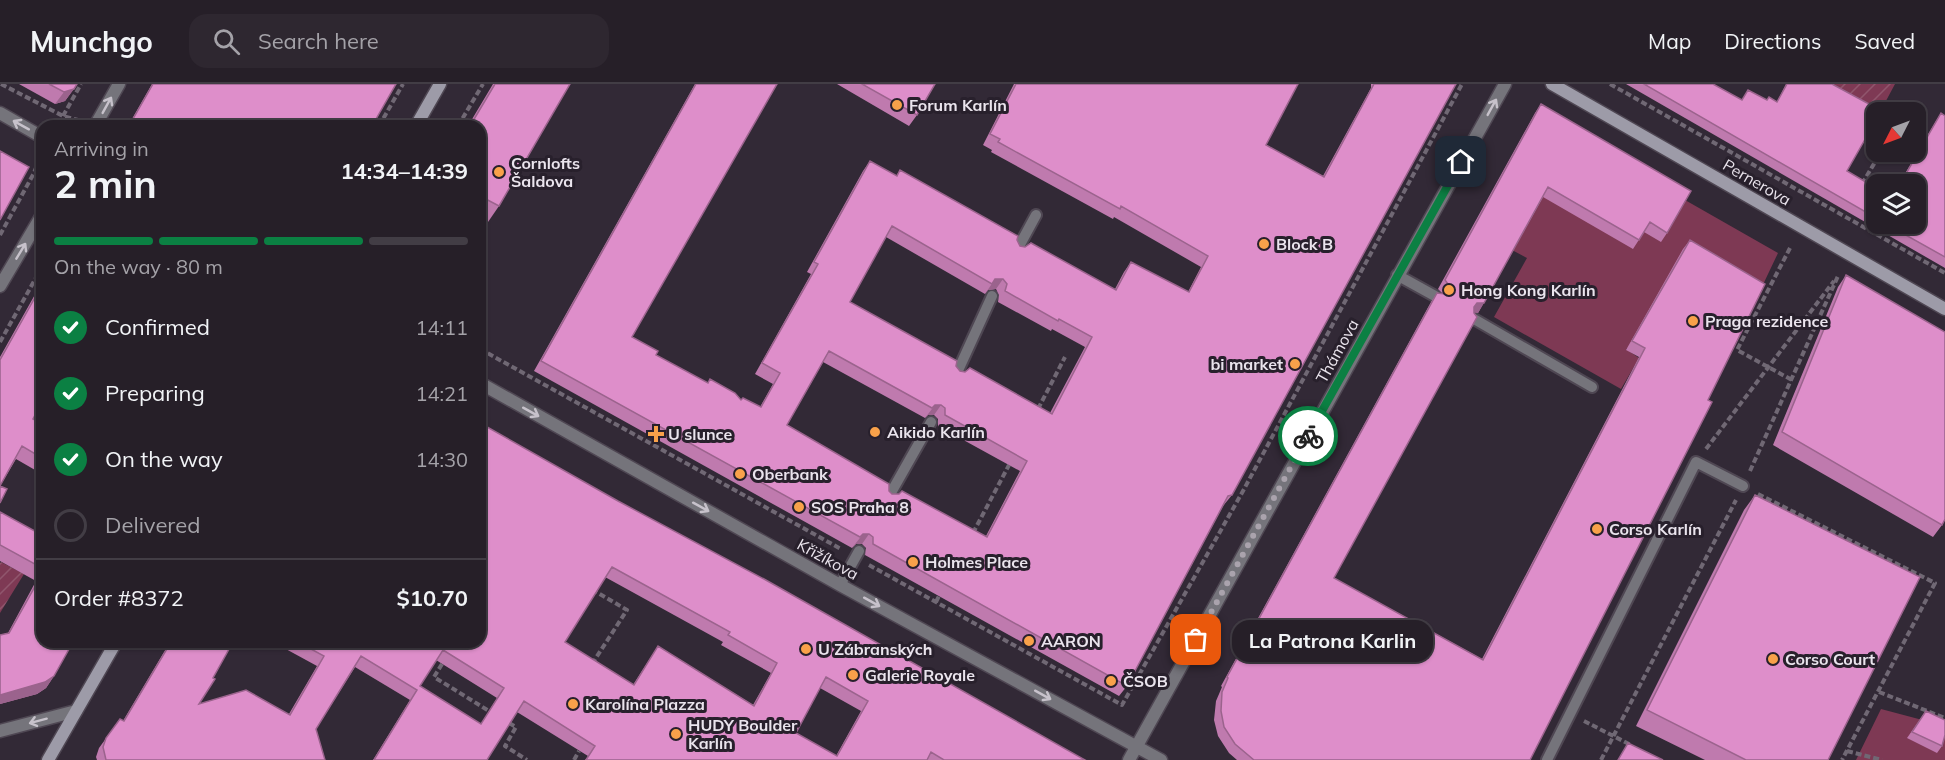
<!DOCTYPE html>
<meta charset="utf-8">
<style>
body{margin:0;font-family:Mulish,sans-serif;background:#2e2730;color:#f1f3f6;height:100vh;display:flex;flex-direction:column;font-size:22px;white-space:nowrap}
*{box-sizing:border-box;margin:0}
p{font-size:20px;color:#a4a2a8}
.icon{flex:none;width:33px;height:33px;fill:none;stroke:currentColor;stroke-width:2;stroke-linecap:round;stroke-linejoin:round}
.map{position:relative;flex:1;overflow:hidden}
.sheet{position:absolute;left:36px;top:36px;width:450px;height:528px;display:flex;flex-direction:column;background:#261f28;border-radius:18px;box-shadow:0 2px 4px #0004,0 0 0 2px #423d45}
.sheet>*{flex:none}
.needle{width:39px;rotate:228deg}
.buttons{position:absolute;left:1866px;top:18px;display:grid;gap:12px}
.buttons a{display:grid;place-items:center;width:60px;height:60px;border-radius:12px;background:#261f28;box-shadow:0 2px 4px #0004,0 0 0 2px #423d45;font-size:30px}
.pin{position:absolute;display:grid;place-items:center;width:51px;height:51px;color:#fff;margin:-26px;border-radius:12px;box-shadow:0 3px 9px #0006}
.courier{position:absolute;display:grid;place-items:center;width:60px;height:60px;margin:-30px;border:4px solid #0b8043;border-radius:50%;background:#fff;color:#222;box-shadow:0 2px 8px #0007}
.bubble{position:absolute;height:42px;border-radius:18px;background:#261f28;box-shadow:0 2px 4px #0004,0 0 0 2px #423d45;font-size:20px;font-weight:700;line-height:42px;text-align:center}
.summary em{font-style:normal;font-weight:700}
.summary div{display:flex;flex-direction:column-reverse}
.summary{display:flex;align-items:center;justify-content:space-between;height:102px;padding:0 18px}
h1{font-size:39px;font-weight:700;line-height:45px}
.bar{display:grid;grid-template-columns:repeat(4,1fr);gap:9px 6px;align-content:center;height:72px;padding:0 18px}
.bar i{height:8px;border-radius:4px;background:#423d45}
.bar .selected{background:#0b8043}
.bar p{grid-column:span 4}
.line{display:flex;align-items:center;gap:15px;padding:0 18px;border-top:2px solid #423d45}
.line div{flex:1}
ol{padding:0 18px;list-style:none}
li{display:flex;align-items:center;gap:18px;height:66px}
li p{margin-inline-start:auto}
li .icon{padding:6px;border-radius:50%;background:#0b8043;color:#fff;stroke-width:4}
li:last-child{color:#a4a2a8}
li i{width:33px;height:33px;border:3px solid #423d45;border-radius:50%}
header{display:flex;align-items:center;gap:36px;box-sizing:border-box;height:84px;padding:0 30px;background:#261f28;border-bottom:2px solid #423d45}
header strong{font-size:28px}
nav{display:flex;gap:33px;margin-inline-start:auto;font-size:21px}
.search{width:420px;height:54px;background:#2e2730;display:flex;align-items:center;gap:15px;box-sizing:border-box;padding:0 21px;border-radius:18px;color:#a4a2a8;font-size:22px}
.map>svg:first-child{display:block}
.green{fill:#7e3954}
.garden{fill:url(#garden-furrows)}
.lines{fill:none;stroke-linecap:round;stroke-linejoin:round}
.lane-casing{stroke:#4f4753;stroke-width:14}
.street-casing{stroke:#4f4753;stroke-width:15}
.secondary-casing{stroke:#4f4753;stroke-width:15}
.path{stroke:#706874;stroke-width:4;stroke-dasharray:6 3;stroke-linecap:butt}
.lane{stroke:#75747b;stroke-width:10}
.street{stroke:#75747b;stroke-width:12}
.secondary{stroke:#9d9ba8;stroke-width:12}
.wall{fill:#bf7aae;fill-rule:evenodd}
.shaded-wall{fill:#9b638d}
.building{fill:#de8eca;stroke:#9b638d;stroke-width:1.5;fill-rule:evenodd}
.oneway{stroke:#c7c2cb}
.done{stroke:#aaa3ad;stroke-width:6;stroke-dasharray:0 10.8}
.route{stroke:#0b8043;stroke-width:8}
.poi-dot{fill:#f8a14a;stroke:#28202c;stroke-width:2}
.labels{text-anchor:middle;dominant-baseline:central;stroke-width:6;stroke-linejoin:round;paint-order:stroke}
.poi-label{font-size:16px;font-weight:bold;fill:#eae4ed;stroke:#28202c;text-anchor:start}
.street-label{font-size:16px;fill:#eae4ed;stroke:#28202c}
</style>
<header>
<strong>Munchgo</strong>
<div class="search"><svg class="icon" aria-label="search" viewBox="0 0 24 24"><circle cx="10" cy="10" r="6"/><path d="M15 15l6 6"/></svg>Search here</div>
<nav><a>Map</a><a>Directions</a><a>Saved</a></nav>
</header>
<div class="map">
<svg width="1945" height="676" viewBox="0 0 1945 676">
<defs>
<pattern id="garden-furrows" width="10" height="10" patternUnits="userSpaceOnUse" patternTransform="scale(1.5)"><rect width="10" height="10" fill="#7e3954"/><path d="M-1 1l2-2M0 10L10 0M9 11l2-2" fill="none" stroke="#90566d"/></pattern>
</defs>
<rect width="100%" height="100%" fill="#322936"/>
<!-- green -->
<path class="green" d="M1552,95L1643,147L1685,116L1778,169L1759,209L1626,265L1639,274L1621,305L1494,233L1527,174L1512,166Z
M1881,625L1945,642V676H1856Z"/>
<!-- garden -->
<path class="garden" d="M1831,0H1895L1880,28H1876Z
M1,478L24,490L0,529V479Z"/>
<g class="lines">
<defs>
<path id="lane" d="M1017,166L1036,131
M1397,191L1435,212
M1474,235L1592,303
M956,291L992,212
M888,414L931,338
M840,501L859,467
M1547,676L1696,378L1743,402"/>
<path id="street" d="M0,29L42,53
M95,42L119,0
M0,202L42,131
M480,299L840,501L1161,676
M0,647L76,627
M1129,676L1505,0"/>
<path id="secondary" d="M1552,0L1945,225
M416,42L440,0
M48,676L116,558"/>
</defs>
<!-- lane casing -->
<use href="#lane" class="lane-casing"/>
<!-- street casing -->
<use href="#street" class="street-casing"/>
<!-- secondary casing -->
<use href="#secondary" class="secondary-casing"/>
<!-- path -->
<path class="path" d="M1,0L63,32L78,36
M1610,0L1945,189
M1903,28L1906,24
M63,32L81,0
M379,42L403,0
M458,42L483,0
M1862,100L1881,68
M0,151L34,89L40,73
M1790,164L1737,266L1792,296
M0,258L42,183
M480,265L841,465
M1038,325L1065,273
M1706,365L1834,197
M1750,387L1838,192
M1758,410L1935,499L1842,676
M973,449L1009,381
M869,481L1122,621L1243,407L1462,0
M936,518L939,512
M442,580L434,593L489,627
M592,580L627,526L593,506
M1879,608L1945,634
M1584,637L1631,661
M509,639L516,643L505,662L527,676
M1847,667L1882,676
M574,676L579,667
M1601,676L1736,416"/>
<!-- lane -->
<use href="#lane" class="lane"/>
<!-- street -->
<use href="#street" class="street"/>
<!-- secondary -->
<use href="#secondary" class="secondary"/>
</g>
<!-- wall -->
<path class="wall" d="M19,0H77L65,17L55,20Z
M152,0H396L372,42H128Z
M493,0H570L499,122L488,138L480,133V42H468Z
M695,0H777L632,253L656,271L707,299L741,316L760,323L773,300L755,290L811,190L807,188L863,87L870,77L896,92L900,86L1017,156L1020,162L1115,205L1124,188L1131,178L1188,208L1201,183L1114,133L1113,135L991,68L992,66L983,61L1014,0H1298L1266,61L1323,92L1371,4V0H1456L1232,411L1223,422L1127,602L1119,612L865,471L866,464L862,460H856L852,464L534,287ZM886,153L985,210L988,206L996,205L999,211L998,218L1051,247L1052,245L1085,263L1050,329L960,287L956,282L850,218ZM823,278L925,334L928,331H934L938,335V342L1020,387L986,452L892,410L889,407L787,341Z
M837,0H935L917,31L909,42Z
M1626,0H1713L1742,16L1748,6L1767,16L1777,18L1786,0H1832L1847,87L1876,104V140H1916V100H1899L1936,37L1941,29L1945,32V184Z
M1541,20L1667,149L1661,158L1644,148L1633,165L1543,113L1478,229L1474,228L1334,494L1482,575L1639,273L1626,266L1683,165L1690,156L1530,676H1237L1229,669L1218,652L1214,636L1216,617L1222,603L1221,602L1431,218L1437,209H1442L1438,205L1535,29Z
M1846,191L1942,441L1933,453L1773,361L1838,203Z
M42,198V318L33,335L42,340V390L16,375L0,402V419V273Z
M1755,411L1828,676H1705L1636,642L1744,426Z
M618,417L1085,676H585L588,672L517,628L487,676H373L410,616L355,583L316,645L325,676H97L96,673L99,664L120,635L123,637L170,558H233L213,594L199,620L289,630L317,582L273,558H480ZM605,493L723,558L721,561L771,589L753,621L658,562L633,601L565,558ZM436,576L497,614L481,640L420,602ZM820,604L861,627L836,672L796,649Z
M0,428L42,451V558L54,592L46,604L37,610L0,620V551L8,549L36,497L0,477Z
M1926,627L1942,662L1937,669L1907,654Z"/>
<!-- shaded-wall -->
<path class="shaded-wall" d="M74,5L65,17L55,20L64,8Z
M995,195H1003L996,205L988,206L985,210Z
M1477,219H1484L1478,229L1471,228L1474,223Z
M935,321H941L934,331H928L925,334Z
M863,450H869L862,460H856L852,464Z
M54,592L46,604L37,610L0,620V611Z"/>
<!-- building -->
<path class="building" d="M49,0H77L74,5L64,8Z
M153,0H396L372,42H129Z
M495,0H570L499,122L480,112V42H470Z
M696,0H777L632,253L658,267L656,271L708,299L710,295L735,309L741,316L743,314L761,323L780,289L762,279L818,180L814,178L870,77L897,92L900,86L1018,152L1017,156L1020,162L1025,163L1031,159L1116,206L1131,178L1189,208L1208,172L1121,122L1120,125L998,58L1000,55L990,50L1016,0H1298L1266,61L1324,93L1374,0H1456L1232,411L1228,412L1127,602L873,460V453L869,450H863L860,453L541,277ZM892,142L992,200L995,195H1003L1007,200L1005,207L1058,237L1059,235L1092,253L1052,330L970,284L965,288L960,287L956,282L957,277L850,218ZM829,267L932,324L935,321H941L945,324V331L1027,377L987,453L902,407L899,410H892L889,407V400L787,341Z
M862,0H935L917,31Z
M1644,0H1713L1742,16L1748,6L1767,16L1769,13L1777,18L1787,0H1832L1882,27L1881,28H1876V36L1847,87L1876,104V134Z
M1541,20L1691,107L1667,149L1650,138L1639,156L1548,103L1484,219H1477L1474,223V229L1477,233L1334,494L1483,576L1645,264L1632,257L1690,156L1765,200L1708,316L1712,318L1530,676H1254L1235,660L1224,643L1221,627L1222,608L1228,594L1227,593L1437,209L1445,210L1448,206V200L1445,196Z
M1941,29L1945,32V173L1886,140H1916V100H1900Z
M0,67L29,83L0,136Z
M1846,191L1945,248V435L1942,441L1782,348Z
M42,201V318L33,335L42,340V374L22,362L0,402L7,405L0,419V276Z
M480,339L618,417L764,495L1085,676H944L931,668L927,676H586L595,662L524,617L487,676H374L417,606L361,572L316,645L325,676H106L103,663L106,654L120,635L124,637L171,558H233L213,594L215,595L199,620L246,606L290,631L324,572L298,558H480ZM612,483L730,548L728,551L777,579L754,622L658,562L634,601L565,558ZM443,566L504,604L481,640L420,602ZM826,593L868,617L837,672L796,649Z
M1755,411L1920,493L1828,676H1746L1647,626Z
M0,428L42,451V484L0,461Z
M42,490V558H73L54,592L45,598L0,611V551L9,549Z
M1926,627L1945,636V651L1942,662L1912,648Z
M1628,659L1663,676H1618Z"/>
<!-- one-way arrows -->
<defs><path id="oneway-shaft" d="M-6 0H5M1.5-3L5.5 0L1.5 3" fill="none" stroke-width="1.6" stroke-linecap="round" stroke-linejoin="round" transform="scale(1.5)"/></defs>
<g class="oneway">
<use href="#oneway-shaft" transform="translate(107 21) rotate(-61)"/>
<use href="#oneway-shaft" transform="translate(1492 23) rotate(-61)"/>
<use href="#oneway-shaft" transform="translate(21 41) rotate(-151)"/>
<use href="#oneway-shaft" transform="translate(21 167) rotate(-59)"/>
<use href="#oneway-shaft" transform="translate(531 328) rotate(29)"/>
<use href="#oneway-shaft" transform="translate(701 423) rotate(29)"/>
<use href="#oneway-shaft" transform="translate(872 518) rotate(29)"/>
<use href="#oneway-shaft" transform="translate(1043 611) rotate(29)"/>
<use href="#oneway-shaft" transform="translate(38 637) rotate(165)"/>
</g>
<g class="lines">
<!-- done -->
<path class="done" d="M1196,556L1308,352"/>
<!-- route -->
<path class="route" d="M1308,352L1461,78"/>
</g>
<!-- markers -->
<g class="poi-dot">
<circle cx="897" cy="21" r="6"/>
<circle cx="499" cy="88" r="6"/>
<circle cx="1264" cy="160" r="6"/>
<circle cx="1449" cy="206" r="6"/>
<circle cx="1693" cy="237" r="6"/>
<circle cx="1295" cy="280" r="6"/>
<circle cx="875" cy="348" r="6"/>
<path d="M653 341h6v6h6v6h-6v6h-6v-6h-6v-6h6z"/>
<circle cx="740" cy="390" r="6"/>
<circle cx="799" cy="423" r="6"/>
<circle cx="1597" cy="445" r="6"/>
<circle cx="913" cy="478" r="6"/>
<circle cx="1029" cy="557" r="6"/>
<circle cx="806" cy="565" r="6"/>
<circle cx="1773" cy="575" r="6"/>
<circle cx="853" cy="591" r="6"/>
<circle cx="1111" cy="597" r="6"/>
<circle cx="573" cy="620" r="6"/>
<circle cx="676" cy="650" r="6"/>
</g>
<g class="labels">
<!-- poi labels -->
<g class="poi-label">
<text x="909" y="21">Forum Karlín</text>
<text x="511" y="79">Cornlofts<tspan x="511" dy="18">Šaldova</tspan></text>
<text x="1276" y="160">Block B</text>
<text x="1461" y="206">Hong Kong Karlín</text>
<text x="1705" y="237">Praga rezidence</text>
<text x="1283" y="280" text-anchor="end">bi market</text>
<text x="887" y="348">Aikido Karlín</text>
<text x="668" y="350">U slunce</text>
<text x="752" y="390">Oberbank</text>
<text x="811" y="423">SOS Praha 8</text>
<text x="1609" y="445">Corso Karlín</text>
<text x="925" y="478">Holmes Place</text>
<text x="1041" y="557">AARON</text>
<text x="818" y="565">U Zábranských</text>
<text x="1785" y="575">Corso Court</text>
<text x="865" y="591">Galerie Royale</text>
<text x="1123" y="597">ČSOB</text>
<text x="585" y="620">Karolína Plazza</text>
<text x="688" y="641">HUDY Boulder<tspan x="688" dy="18">Karlín</tspan></text>
</g>
<!-- street labels -->
<g class="street-label">
<text transform="translate(1757 98) rotate(30)">Pernerova</text>
<text transform="translate(1337 267) rotate(-61)">Thámova</text>
<text transform="translate(828 475) rotate(29)">Křižíkova</text>
</g>
</g>
</svg>
<div class="buttons">
<a><svg class="needle" viewBox="-14 -14 28 28"><path d="M0-13l5 13h-10z" fill="#e53935"/><path d="M0 13l5-13h-10z" fill="#a4a2a8"/></svg></a>
<a><svg class="icon" aria-label="layers" viewBox="0 0 24 24"><path d="M12 4l9 5-9 5-9-5zM3 14l9 5 9-5"/></svg></a>
</div>
<div class="pin" style="left:1196px;top:556px;background:#ea580c"><svg class="icon" aria-label="bag" viewBox="0 0 24 24"><path d="M5 8h14l-1 12H6zM9 8a3 3 0 0 1 6 0"/></svg></div>
<div class="pin" style="left:1461px;top:78px;background:#1f2937"><svg class="icon" aria-label="home" viewBox="0 0 24 24"><path d="M3 11l9-7 9 7M6 9v11h12V9"/></svg></div>
<div class="courier" style="left:1308px;top:352px"><svg class="icon" aria-label="bike" viewBox="0 0 24 24"><circle cx="6" cy="16" r="4"/><circle cx="18" cy="16" r="4"/><path d="M6 16l4-8h5l3 8M10 8l3 8H6M13 5h3"/></svg></div>
<div class="bubble" style="left:1232px;top:536px;width:201px">La Patrona Karlin</div>
<section class="sheet">
<div class="summary"><div><h1>2 min</h1><p>Arriving in</p></div><em>14:34–14:39</em></div>
<div class="bar"><i class="selected"></i><i class="selected"></i><i class="selected"></i><i></i><p>On the way · 80 m</p></div>
<ol>
<li><svg class="icon" aria-label="check" viewBox="0 0 24 24"><path d="M5 12l5 5 9-10"/></svg>Confirmed<p>14:11</p></li>
<li><svg class="icon" aria-label="check" viewBox="0 0 24 24"><path d="M5 12l5 5 9-10"/></svg>Preparing<p>14:21</p></li>
<li><svg class="icon" aria-label="check" viewBox="0 0 24 24"><path d="M5 12l5 5 9-10"/></svg>On the way<p>14:30</p></li>
<li><i></i>Delivered</li>
</ol>
<div class="line" style="height:78px"><div>Order #8372</div><b>$10.70</b></div>
</section>
</div>
